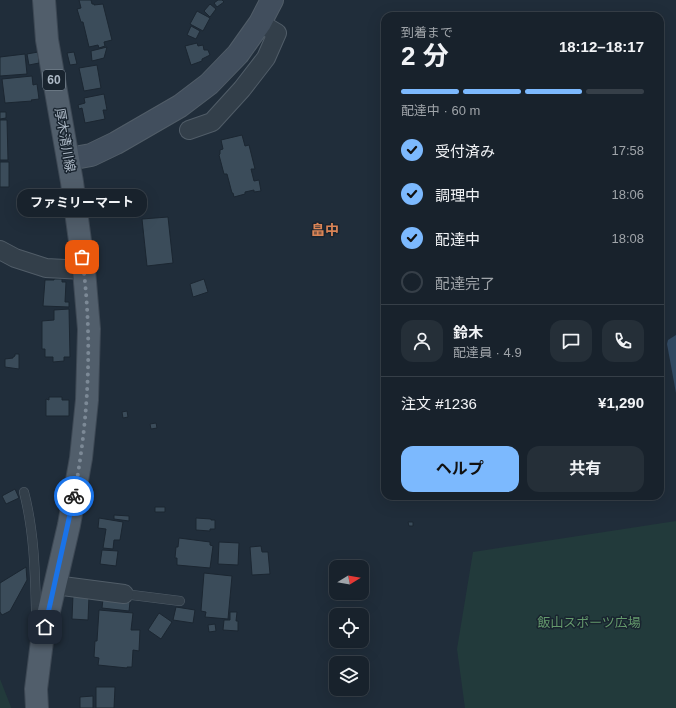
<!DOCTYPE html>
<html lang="ja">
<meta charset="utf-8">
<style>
body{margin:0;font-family:Arial,"Noto Sans JP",sans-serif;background:#252f38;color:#f1f3f6;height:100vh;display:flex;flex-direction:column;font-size:15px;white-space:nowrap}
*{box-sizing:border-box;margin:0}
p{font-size:13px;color:#9fa4a9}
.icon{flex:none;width:22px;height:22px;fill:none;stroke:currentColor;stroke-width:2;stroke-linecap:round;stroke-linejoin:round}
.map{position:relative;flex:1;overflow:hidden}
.drawer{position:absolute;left:381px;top:12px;width:283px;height:488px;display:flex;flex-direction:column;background:#18222c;border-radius:12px;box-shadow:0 4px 16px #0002,0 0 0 1px #363f48}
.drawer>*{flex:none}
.needle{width:26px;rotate:79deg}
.buttons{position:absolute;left:329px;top:560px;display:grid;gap:8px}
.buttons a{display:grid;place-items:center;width:40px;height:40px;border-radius:8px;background:#18222c;box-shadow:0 4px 16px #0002,0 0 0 1px #363f48;font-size:20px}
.pin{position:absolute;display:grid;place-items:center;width:34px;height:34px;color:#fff;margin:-17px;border-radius:8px;box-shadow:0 2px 6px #0006}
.courier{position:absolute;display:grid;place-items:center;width:40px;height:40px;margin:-20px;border:3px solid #1a73e8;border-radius:50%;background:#fff;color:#222;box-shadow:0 1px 5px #0007}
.bubble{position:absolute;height:28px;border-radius:12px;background:#18222c;box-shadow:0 4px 16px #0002,0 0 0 1px #363f48;font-size:13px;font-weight:700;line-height:28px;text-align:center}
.summary em{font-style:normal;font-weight:700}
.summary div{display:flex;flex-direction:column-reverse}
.summary{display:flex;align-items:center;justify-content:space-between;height:68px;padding:0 20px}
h1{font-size:26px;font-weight:700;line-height:30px}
.bar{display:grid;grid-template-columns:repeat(4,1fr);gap:6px 4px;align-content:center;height:48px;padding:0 20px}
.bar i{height:5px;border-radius:3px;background:#363f48}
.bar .on{background:#7cb9fe}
.bar p{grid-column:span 4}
.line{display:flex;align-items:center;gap:10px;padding:0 20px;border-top:1px solid #363f48}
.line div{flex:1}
.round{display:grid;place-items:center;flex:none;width:42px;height:42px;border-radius:12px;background:#252f38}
ol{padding:0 20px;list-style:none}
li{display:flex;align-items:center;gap:12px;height:44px}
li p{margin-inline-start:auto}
li .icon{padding:4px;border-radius:50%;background:#7cb9fe;color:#111;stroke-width:4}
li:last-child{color:#9fa4a9}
li i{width:22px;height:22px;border:2px solid #363f48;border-radius:50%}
.primary-button{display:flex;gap:8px;margin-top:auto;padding:8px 20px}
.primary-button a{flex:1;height:46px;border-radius:12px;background:#7cb9fe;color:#111;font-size:16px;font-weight:700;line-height:46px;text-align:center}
.primary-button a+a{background:#252f38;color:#f1f3f6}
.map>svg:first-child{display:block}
.green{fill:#223a3b}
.water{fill:#324a63}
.building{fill:#3b4c5a;stroke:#1b2631}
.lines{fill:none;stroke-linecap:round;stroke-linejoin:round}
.lane-casing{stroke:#515d68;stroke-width:10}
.street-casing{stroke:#515d68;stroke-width:20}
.secondary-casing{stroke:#515d68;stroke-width:24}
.primary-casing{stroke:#3d4854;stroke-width:24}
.lane{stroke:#333f4a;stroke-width:9}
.street{stroke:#333f4a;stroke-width:18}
.secondary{stroke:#414e5d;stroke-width:22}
.primary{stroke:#515e6b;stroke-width:22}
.done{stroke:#7c8996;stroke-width:4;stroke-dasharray:0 7.2}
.route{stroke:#1a73e8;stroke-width:5}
.labels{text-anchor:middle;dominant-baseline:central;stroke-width:3;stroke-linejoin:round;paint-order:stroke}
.shield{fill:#19242f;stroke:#818d99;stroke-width:1}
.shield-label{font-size:12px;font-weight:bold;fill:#aebac7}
.street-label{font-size:13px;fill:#aebac7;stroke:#19242f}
.park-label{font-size:13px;fill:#64996c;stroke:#19242f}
.neighbourhood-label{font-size:14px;font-weight:bold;fill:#da8456;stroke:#19242f}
</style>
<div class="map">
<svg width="676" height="708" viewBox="0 0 676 708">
<rect width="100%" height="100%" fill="#202d3a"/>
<!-- green -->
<path class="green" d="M676,521V708H465L457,649L473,552Z
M0,679L11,707V708H0Z"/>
<!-- water -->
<path class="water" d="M676,335V393L667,344L668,340Z"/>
<!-- building -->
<path class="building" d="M79,0H91L92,4H94V5L103,4L112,40L104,42L105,46L99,48L98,45L89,47L83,22H81L77,9L81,8Z
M218,0H222L224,2L217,7L214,3Z
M210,4L216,9L210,17L204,11Z
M197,11L210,18L203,31L190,24Z
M191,26L200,31L196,39L187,35Z
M197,43L198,46L203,45L204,50H208L210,55L202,59V61L191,65L185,46Z
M107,47L104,58L92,61L91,51Z
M38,52L39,63L29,65L27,54Z
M74,52L77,64L70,65L67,53Z
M25,54L27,74L0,76V57Z
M97,65L101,88L84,91L79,68Z
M32,76L33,85L37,84L39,99L31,100L32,101L5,103L2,79Z
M104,94L107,110H103L105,119L85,123L82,108L79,109L78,105L85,103L84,98Z
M0,112H6V118L0,119Z
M0,120H7L8,160H0Z
M242,135L245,146L249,145L255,169H251L254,181L259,180L261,191L254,192V190L245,192V194L234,197L233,193H232L227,174H224L219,155L220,154V150L223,149L221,140Z
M0,162H9V187H0Z
M168,217L173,263L147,266L142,219Z
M54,279H62V282H66L65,302H69V307L43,306L45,280H54Z
M204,279L208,292L193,297L190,284Z
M69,309L70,357H64V361L53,362V357H45V349H42V321L54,320V310Z
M15,354H19V369L5,367V359L13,358V357L15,356Z
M49,397H62V400H69V416H46V399L49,400Z
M127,411L128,417L123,418L122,412Z
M156,423L157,428L151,429L150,424Z
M15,489L19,498L6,504L2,496Z
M155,507H165V512H155Z
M114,515L129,516V521L114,519Z
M99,518L123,522L120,540H114L113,549L103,548L106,529L98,528Z
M196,518L211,519V520H215V529H210V531L196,530Z
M408,522H413V526H409Z
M179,538L210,542V545L213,546L210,568L177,565V558H175L176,547H178Z
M219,542L239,543L238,565L218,564Z
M261,546L262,552H268L270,574L252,575L250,547Z
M102,550L118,551L116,566L100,564Z
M26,567L27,580L10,611L2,615L0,612V583Z
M204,573L232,576L228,619L205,617L206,612L201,611Z
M73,595L89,596L88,620L72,619Z
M103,599L130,602L129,611L102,608Z
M176,607L195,610L193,623L173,620Z
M99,610L133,613L131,630H140L139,651L133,650L132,667H127V668L98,665L99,658L94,657L95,641H97Z
M230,612H237L236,621H238V631L223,630L224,620H230Z
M159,613L172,622L161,639L148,630Z
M215,624L216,631L209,632L208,625Z
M96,687H115L114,708H96Z
M93,696V708H80V697Z"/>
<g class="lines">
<defs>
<path id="lane" d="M24,492C34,531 35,570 36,610L49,612
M124,594L180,601"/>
<path id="street" d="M189,130L212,122L242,89L266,58L277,33L260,23
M0,250L15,258L46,268L84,270
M55,585L124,594"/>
<path id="secondary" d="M69,159L91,155L116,143L180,106L209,84L238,54L260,23L272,0"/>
<path id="primary" d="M37,708L36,689L42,641L69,525L81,458L87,400L89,329L84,270L72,182L47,40L44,0"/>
</defs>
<!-- lane casing -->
<use href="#lane" class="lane-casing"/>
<!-- street casing -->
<use href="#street" class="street-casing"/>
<!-- secondary casing -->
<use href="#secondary" class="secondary-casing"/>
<!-- primary casing -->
<use href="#primary" class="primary-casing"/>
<!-- lane -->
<use href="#lane" class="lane"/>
<!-- street -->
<use href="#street" class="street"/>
<!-- secondary -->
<use href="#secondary" class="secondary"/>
<!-- primary -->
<use href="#primary" class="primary"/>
</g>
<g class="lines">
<!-- done -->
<path class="done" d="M74,496C89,417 93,336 82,257"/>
<!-- route -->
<path class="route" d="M45,627L74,496"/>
</g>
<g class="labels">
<!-- shield labels -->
<rect class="shield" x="43" y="70" width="22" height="20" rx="3"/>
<g class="shield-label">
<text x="54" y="80">60</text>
</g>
<!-- street labels -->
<g class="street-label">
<text transform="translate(65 140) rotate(80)">厚木清川線</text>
</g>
<!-- park labels -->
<g class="park-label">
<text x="589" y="622">飯山スポーツ広場</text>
</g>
<!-- neighbourhood labels -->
<g class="neighbourhood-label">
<text x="325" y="230">畠中</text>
</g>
</g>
</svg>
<div class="buttons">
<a><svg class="needle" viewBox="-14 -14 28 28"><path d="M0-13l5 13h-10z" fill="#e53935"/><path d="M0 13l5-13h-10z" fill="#9fa4a9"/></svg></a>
<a><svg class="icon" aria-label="locate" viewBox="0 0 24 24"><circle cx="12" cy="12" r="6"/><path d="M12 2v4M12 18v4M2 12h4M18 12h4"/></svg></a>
<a><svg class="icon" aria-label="layers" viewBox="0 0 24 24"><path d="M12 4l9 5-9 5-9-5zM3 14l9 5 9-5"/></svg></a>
</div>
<div class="pin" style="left:82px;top:257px;background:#ea580c"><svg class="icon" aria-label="bag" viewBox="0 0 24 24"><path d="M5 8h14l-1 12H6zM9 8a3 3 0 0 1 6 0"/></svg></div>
<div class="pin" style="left:45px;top:627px;background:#1f2937"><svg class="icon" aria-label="home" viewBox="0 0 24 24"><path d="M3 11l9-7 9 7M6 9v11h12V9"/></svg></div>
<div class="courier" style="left:74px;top:496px"><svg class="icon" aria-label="bike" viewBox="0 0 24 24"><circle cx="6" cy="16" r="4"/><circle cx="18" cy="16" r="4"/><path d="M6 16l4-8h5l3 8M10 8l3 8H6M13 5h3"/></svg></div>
<div class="bubble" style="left:17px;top:189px;width:130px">ファミリーマート</div>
<section class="drawer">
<div class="summary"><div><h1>2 分</h1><p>到着まで</p></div><em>18:12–18:17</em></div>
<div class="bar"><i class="on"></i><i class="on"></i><i class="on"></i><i></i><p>配達中 · 60 m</p></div>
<ol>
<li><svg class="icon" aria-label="check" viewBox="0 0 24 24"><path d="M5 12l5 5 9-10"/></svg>受付済み<p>17:58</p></li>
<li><svg class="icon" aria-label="check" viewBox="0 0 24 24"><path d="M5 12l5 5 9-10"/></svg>調理中<p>18:06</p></li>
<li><svg class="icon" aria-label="check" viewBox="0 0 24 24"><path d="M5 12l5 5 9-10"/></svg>配達中<p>18:08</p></li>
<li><i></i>配達完了</li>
</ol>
<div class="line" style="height:72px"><a class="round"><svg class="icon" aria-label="person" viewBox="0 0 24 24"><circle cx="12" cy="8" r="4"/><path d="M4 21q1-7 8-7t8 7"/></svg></a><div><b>鈴木</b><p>配達員 · 4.9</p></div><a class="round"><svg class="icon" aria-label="chat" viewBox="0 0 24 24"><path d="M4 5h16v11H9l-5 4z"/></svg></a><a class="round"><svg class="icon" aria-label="phone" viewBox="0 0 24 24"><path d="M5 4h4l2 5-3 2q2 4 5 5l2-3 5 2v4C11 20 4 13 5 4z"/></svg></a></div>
<div class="line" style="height:52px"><div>注文 #1236</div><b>¥1,290</b></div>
<div class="primary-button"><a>ヘルプ</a><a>共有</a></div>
</section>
</div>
